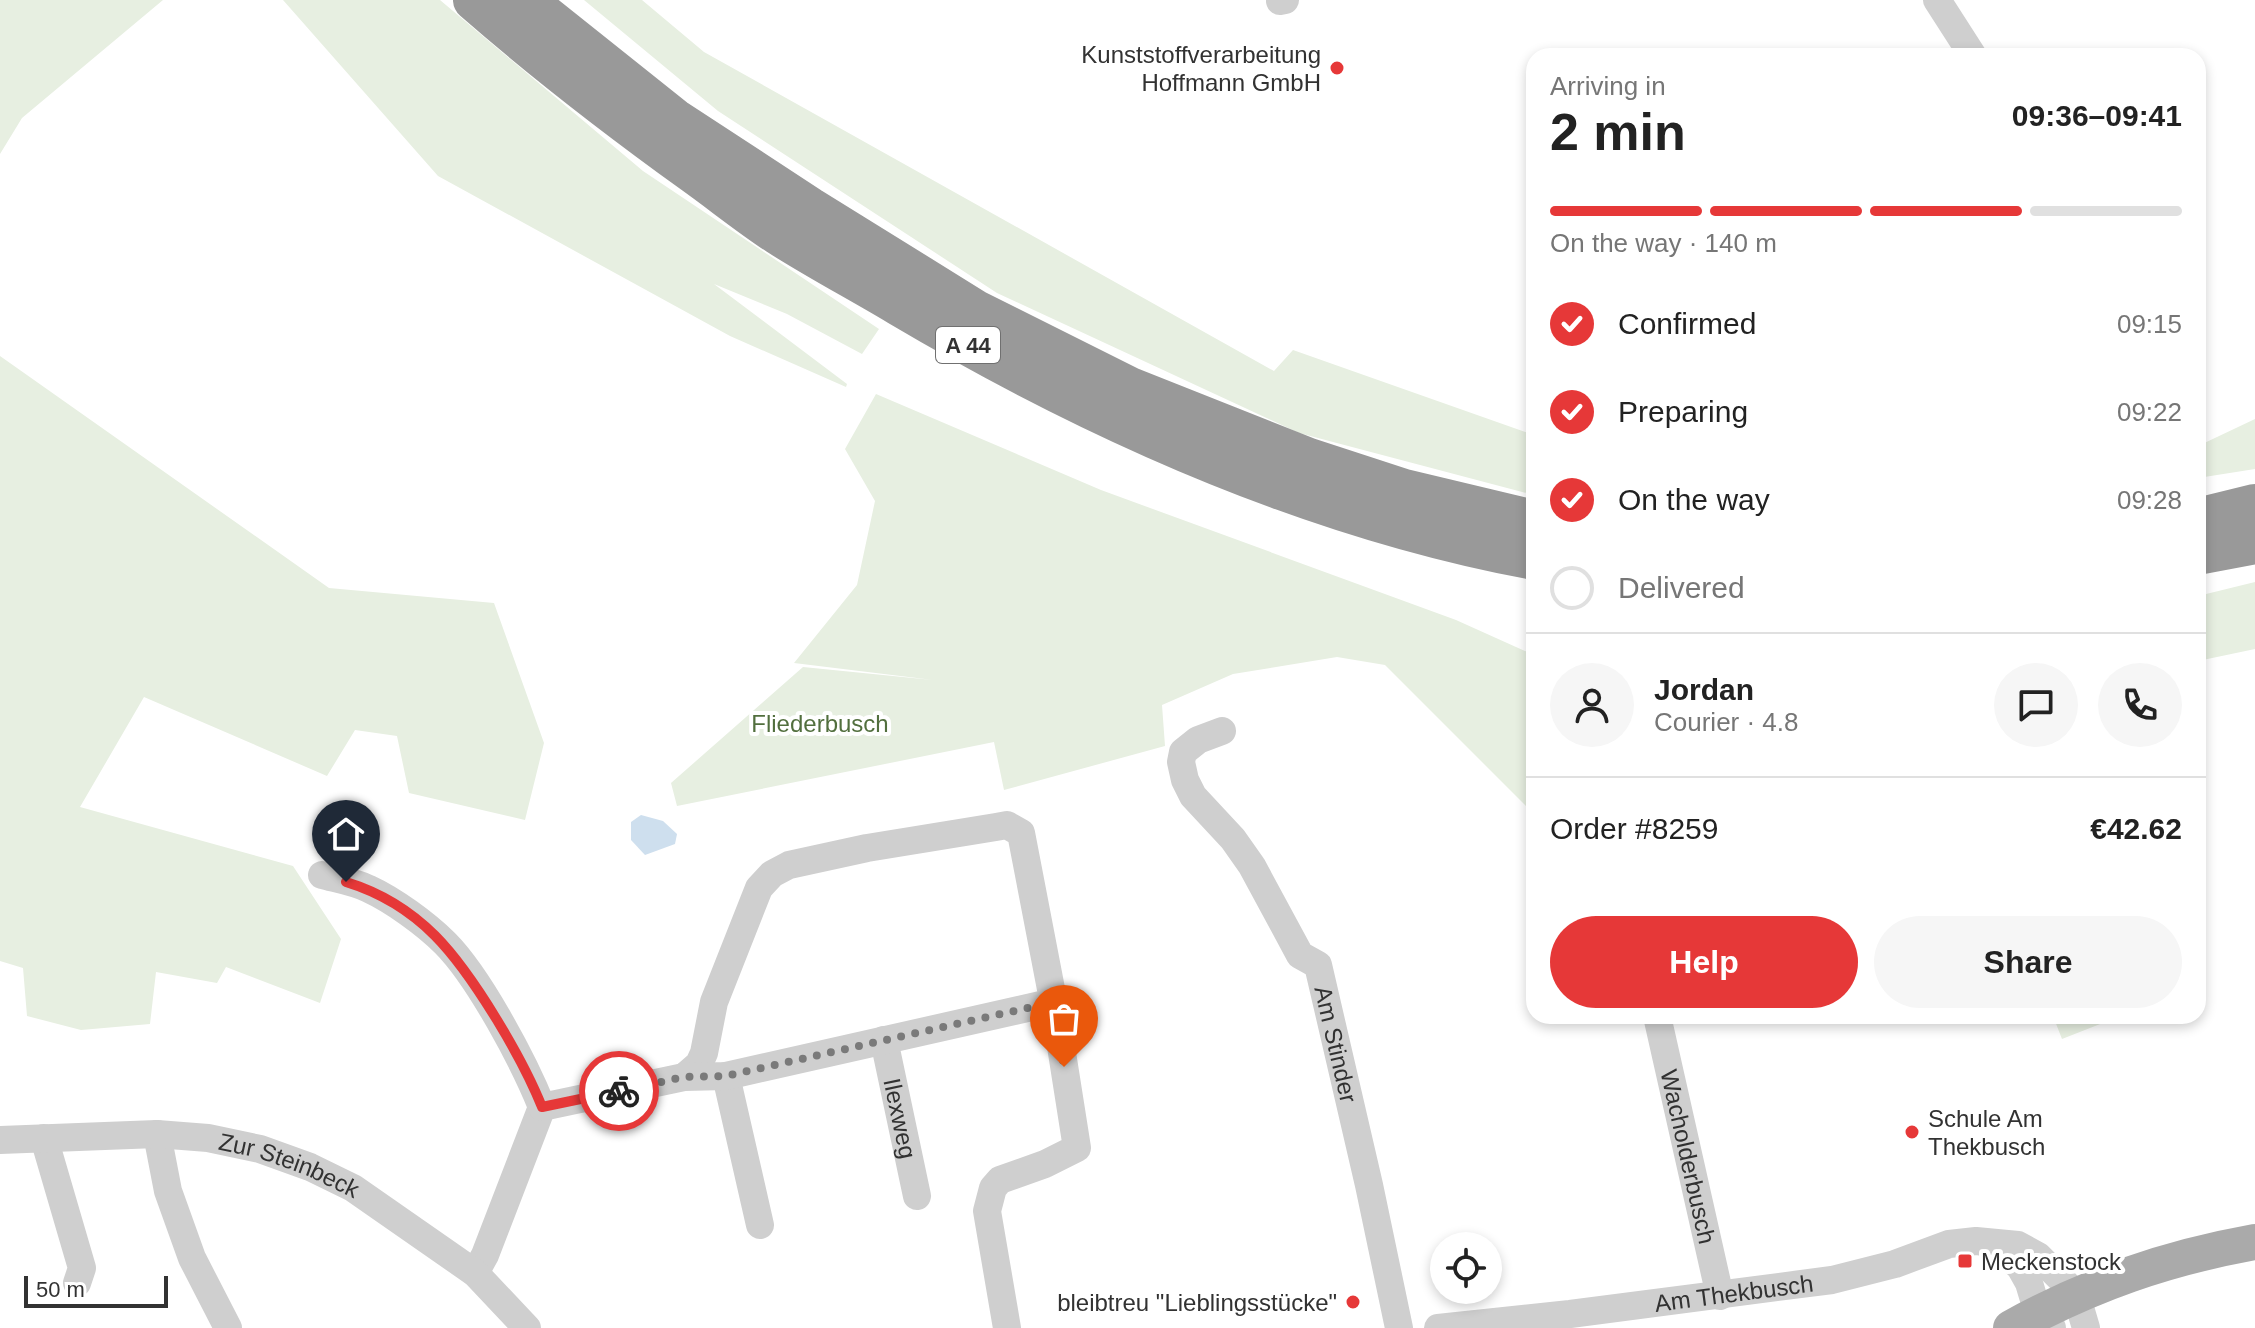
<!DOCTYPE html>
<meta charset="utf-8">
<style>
body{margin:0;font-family:Arial,sans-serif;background:#f6f6f6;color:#222;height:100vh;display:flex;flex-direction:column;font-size:30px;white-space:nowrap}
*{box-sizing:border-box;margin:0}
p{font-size:26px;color:#767676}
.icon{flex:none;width:44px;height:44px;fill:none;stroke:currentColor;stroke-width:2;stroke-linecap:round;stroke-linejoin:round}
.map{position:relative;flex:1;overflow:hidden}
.drawer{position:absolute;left:1526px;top:48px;width:680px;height:976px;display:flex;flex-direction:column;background:#fff;border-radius:24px;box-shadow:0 4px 12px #0003}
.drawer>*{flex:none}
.controls{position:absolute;left:1430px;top:1232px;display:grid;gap:16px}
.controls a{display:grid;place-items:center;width:72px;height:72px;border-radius:50%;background:#fff;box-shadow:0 4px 12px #0003;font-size:40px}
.scale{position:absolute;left:24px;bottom:20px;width:144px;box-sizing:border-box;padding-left:8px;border:4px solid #323232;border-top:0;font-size:22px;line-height:28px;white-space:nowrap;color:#323232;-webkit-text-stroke:6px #fff;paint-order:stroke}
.pin{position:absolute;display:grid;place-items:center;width:68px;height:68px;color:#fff;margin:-82px -34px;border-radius:50% 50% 50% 0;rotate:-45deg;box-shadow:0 0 8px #0007}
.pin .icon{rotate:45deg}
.courier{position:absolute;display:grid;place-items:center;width:80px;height:80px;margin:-40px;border:6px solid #e63838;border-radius:50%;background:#fff;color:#222;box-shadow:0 2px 10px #0007}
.summary em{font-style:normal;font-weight:600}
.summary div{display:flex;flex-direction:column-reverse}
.summary{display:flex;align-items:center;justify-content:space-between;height:136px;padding:0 24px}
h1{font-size:52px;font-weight:600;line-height:60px}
.bar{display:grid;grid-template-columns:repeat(4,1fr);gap:12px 8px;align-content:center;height:96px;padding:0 24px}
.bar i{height:10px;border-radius:6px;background:#e0e0e0}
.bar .on{background:#e63838}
.bar p{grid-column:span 4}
.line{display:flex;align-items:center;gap:20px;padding:0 24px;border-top:2px solid #e0e0e0}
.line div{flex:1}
.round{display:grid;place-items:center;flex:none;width:84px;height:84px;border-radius:42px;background:#f6f6f6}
ol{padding:0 24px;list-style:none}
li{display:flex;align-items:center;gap:24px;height:88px}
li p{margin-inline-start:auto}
li .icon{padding:8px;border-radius:50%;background:#e63838;color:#fff;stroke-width:4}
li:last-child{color:#767676}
li i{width:44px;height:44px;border:4px solid #e0e0e0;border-radius:50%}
.button{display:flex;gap:16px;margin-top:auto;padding:16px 24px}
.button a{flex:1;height:92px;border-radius:48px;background:#e63838;color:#fff;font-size:32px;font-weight:600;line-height:92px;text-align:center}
.button a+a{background:#f6f6f6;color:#222}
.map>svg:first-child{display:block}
.green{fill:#e7efe1}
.water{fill:#cedfee}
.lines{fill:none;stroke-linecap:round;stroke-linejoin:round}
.minor{stroke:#cfcfcf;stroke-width:28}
.major{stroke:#aaa;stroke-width:36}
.highway{stroke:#999;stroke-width:42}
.done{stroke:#7a7a7a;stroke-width:8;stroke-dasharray:0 14.4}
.route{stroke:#e63838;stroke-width:10}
.poi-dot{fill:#e63838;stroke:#fff;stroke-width:3}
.labels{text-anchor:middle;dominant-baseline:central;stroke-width:8;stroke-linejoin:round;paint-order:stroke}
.shield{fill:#fff;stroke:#707070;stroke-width:2}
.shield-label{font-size:22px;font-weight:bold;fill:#323232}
.poi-label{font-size:24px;fill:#323232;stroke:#fff;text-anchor:end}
.park-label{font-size:24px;fill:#526f3e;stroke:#fff}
.street-label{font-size:24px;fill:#323232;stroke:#fff}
</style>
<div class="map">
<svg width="2255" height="1328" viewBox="0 0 2255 1328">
<rect width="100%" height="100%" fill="#fff"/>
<!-- green -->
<path class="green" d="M0,0H163L22,118L0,154Z
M283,0H440L643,171L879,329L862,354L787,314L714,284L847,384L846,387L730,336L438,176Z
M584,0H642L704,52L1274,371L1293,350L1534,435V495L1299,433L997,293L718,111Z
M0,356L329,588L494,603L544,743L525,820L409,793L397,736L355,730L327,776L144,697L80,807L293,866L341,939L320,1003L226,967L217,983L156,972L150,1024L81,1030L27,1016L23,968L0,961Z
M876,394L1101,490L1456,620L1534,655V814L1385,665L1337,657L1233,674L1162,705L1165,746L1004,790L994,742L677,806L671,783L803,667L933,680L794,663L857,585L875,501L845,449Z
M2255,419V469L2198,478V446Z
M2255,582V649L2198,661V596Z
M2053,1016H2118V1017L2062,1039Z"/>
<!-- water -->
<path class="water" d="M641,815L663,821L677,834L675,844L645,855L631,840V822Z"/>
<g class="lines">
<!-- minor -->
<g class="minor">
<path d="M1937,0L1973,56"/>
<path d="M1280,1L1285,0"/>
<path id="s1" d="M1222,731L1198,740L1183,752L1181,762L1185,780L1193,796L1233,839L1252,866L1300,955L1318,965L1369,1185L1399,1328"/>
<path d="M322,875C337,879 355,882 369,889C393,900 426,924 445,943C479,977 524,1062 542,1107L485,1255L475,1273"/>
<path id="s2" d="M1657,1016L1720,1296"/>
<path id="s3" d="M884,1040L917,1196"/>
<path d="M726,1076L760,1225"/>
<path d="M684,1077L699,1064L704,1053L714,1002L759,888L772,874L789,865L867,848L996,827L1007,825L1021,833L1051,989"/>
<path d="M542,1107L684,1077L726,1076L1054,1002L1077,1148L1045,1164L1000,1180L993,1188L987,1211L1007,1328"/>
<path d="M157,1134L168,1191L192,1258L228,1328"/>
<path d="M44,1138L82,1268L77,1283"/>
<path id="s4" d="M0,1140L157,1134L208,1138L260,1149L310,1167L353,1188L475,1273L527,1328"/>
<path d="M1990,1247L2006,1254L2020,1267L2029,1283L2038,1313L2052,1328"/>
<path id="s5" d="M1438,1328L1570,1314L1832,1280L1895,1264L1949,1244L1976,1241L2018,1245L2038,1256L2076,1294L2086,1328"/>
</g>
<!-- major -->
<path class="major" d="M2011,1328C2091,1284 2166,1258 2255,1242"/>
<!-- highway -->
<path class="highway" d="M474,0C544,61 619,119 694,173C722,193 749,215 778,234C817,259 859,281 899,305C1095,421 1308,517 1534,559
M525,0L674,119L810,208L976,311L1130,388L1309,459L1404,490L1534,521
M2198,519L2255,505
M2198,554L2255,543"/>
</g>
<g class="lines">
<!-- done -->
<path class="done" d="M619,1091L684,1077L726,1076L1054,1002L1064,1067"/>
<!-- route -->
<path class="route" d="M346,882C421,905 458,956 497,1020C514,1048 530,1077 542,1107L619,1091"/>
</g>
<!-- markers -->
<g class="poi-dot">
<circle cx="1337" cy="68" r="8"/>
<circle cx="1912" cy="1132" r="8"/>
<rect x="1957" y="1253" width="16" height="16" rx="4"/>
<circle cx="1353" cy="1302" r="8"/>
</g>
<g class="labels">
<!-- shield labels -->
<rect class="shield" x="936" y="327" width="64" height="36" rx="6"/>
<g class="shield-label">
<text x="968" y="345">A 44</text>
</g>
<!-- poi labels -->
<g class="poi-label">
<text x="1321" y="54">Kunststoffverarbeitung<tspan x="1321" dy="28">Hoffmann GmbH</tspan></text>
<text x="1928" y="1118" text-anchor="start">Schule Am<tspan x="1928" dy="28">Thekbusch</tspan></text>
<text x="1981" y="1261" text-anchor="start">Meckenstock</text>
<text x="1337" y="1302">bleibtreu "Lieblingsstücke"</text>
</g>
<!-- park labels -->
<g class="park-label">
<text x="820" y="723">Fliederbusch</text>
</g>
<!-- street labels -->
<g class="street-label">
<text stroke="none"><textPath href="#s1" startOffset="386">Am Stinder</textPath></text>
<text stroke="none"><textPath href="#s3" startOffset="80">Ilexweg</textPath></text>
<text stroke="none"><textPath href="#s2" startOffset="144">Wacholderbusch</textPath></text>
<text stroke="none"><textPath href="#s4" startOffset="294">Zur Steinbeck</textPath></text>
<text stroke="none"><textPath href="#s5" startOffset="298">Am Thekbusch</textPath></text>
</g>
</g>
</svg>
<div class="controls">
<a><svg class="icon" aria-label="locate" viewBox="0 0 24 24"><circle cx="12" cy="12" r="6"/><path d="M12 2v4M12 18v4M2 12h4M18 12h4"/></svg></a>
</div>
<div class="scale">50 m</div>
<div class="pin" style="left:1064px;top:1067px;background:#ea580c"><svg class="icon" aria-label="bag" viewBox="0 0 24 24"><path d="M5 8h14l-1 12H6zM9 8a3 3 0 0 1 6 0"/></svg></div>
<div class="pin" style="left:346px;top:882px;background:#1f2937"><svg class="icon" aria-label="home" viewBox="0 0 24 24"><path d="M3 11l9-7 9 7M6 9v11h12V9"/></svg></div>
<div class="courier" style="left:619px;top:1091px"><svg class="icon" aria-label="bike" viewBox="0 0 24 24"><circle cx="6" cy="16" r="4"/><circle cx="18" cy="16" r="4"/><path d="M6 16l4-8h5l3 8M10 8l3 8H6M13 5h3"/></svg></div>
<section class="drawer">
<div class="summary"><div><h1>2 min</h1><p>Arriving in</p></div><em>09:36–09:41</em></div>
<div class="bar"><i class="on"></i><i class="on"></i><i class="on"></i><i></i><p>On the way · 140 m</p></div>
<ol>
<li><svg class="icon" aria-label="check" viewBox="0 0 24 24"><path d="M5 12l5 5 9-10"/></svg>Confirmed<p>09:15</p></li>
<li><svg class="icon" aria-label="check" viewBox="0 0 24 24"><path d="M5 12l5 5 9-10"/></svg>Preparing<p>09:22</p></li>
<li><svg class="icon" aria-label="check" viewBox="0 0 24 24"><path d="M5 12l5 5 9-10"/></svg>On the way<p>09:28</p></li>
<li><i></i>Delivered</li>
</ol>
<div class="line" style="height:144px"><a class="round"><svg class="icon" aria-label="person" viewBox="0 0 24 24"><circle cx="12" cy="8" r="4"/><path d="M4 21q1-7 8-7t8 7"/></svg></a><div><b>Jordan</b><p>Courier · 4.8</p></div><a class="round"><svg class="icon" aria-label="chat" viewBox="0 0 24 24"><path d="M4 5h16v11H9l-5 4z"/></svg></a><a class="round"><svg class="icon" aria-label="phone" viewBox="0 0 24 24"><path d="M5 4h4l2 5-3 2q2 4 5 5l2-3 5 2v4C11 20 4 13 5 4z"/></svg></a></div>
<div class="line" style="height:104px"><div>Order #8259</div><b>€42.62</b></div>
<div class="button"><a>Help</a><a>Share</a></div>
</section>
</div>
